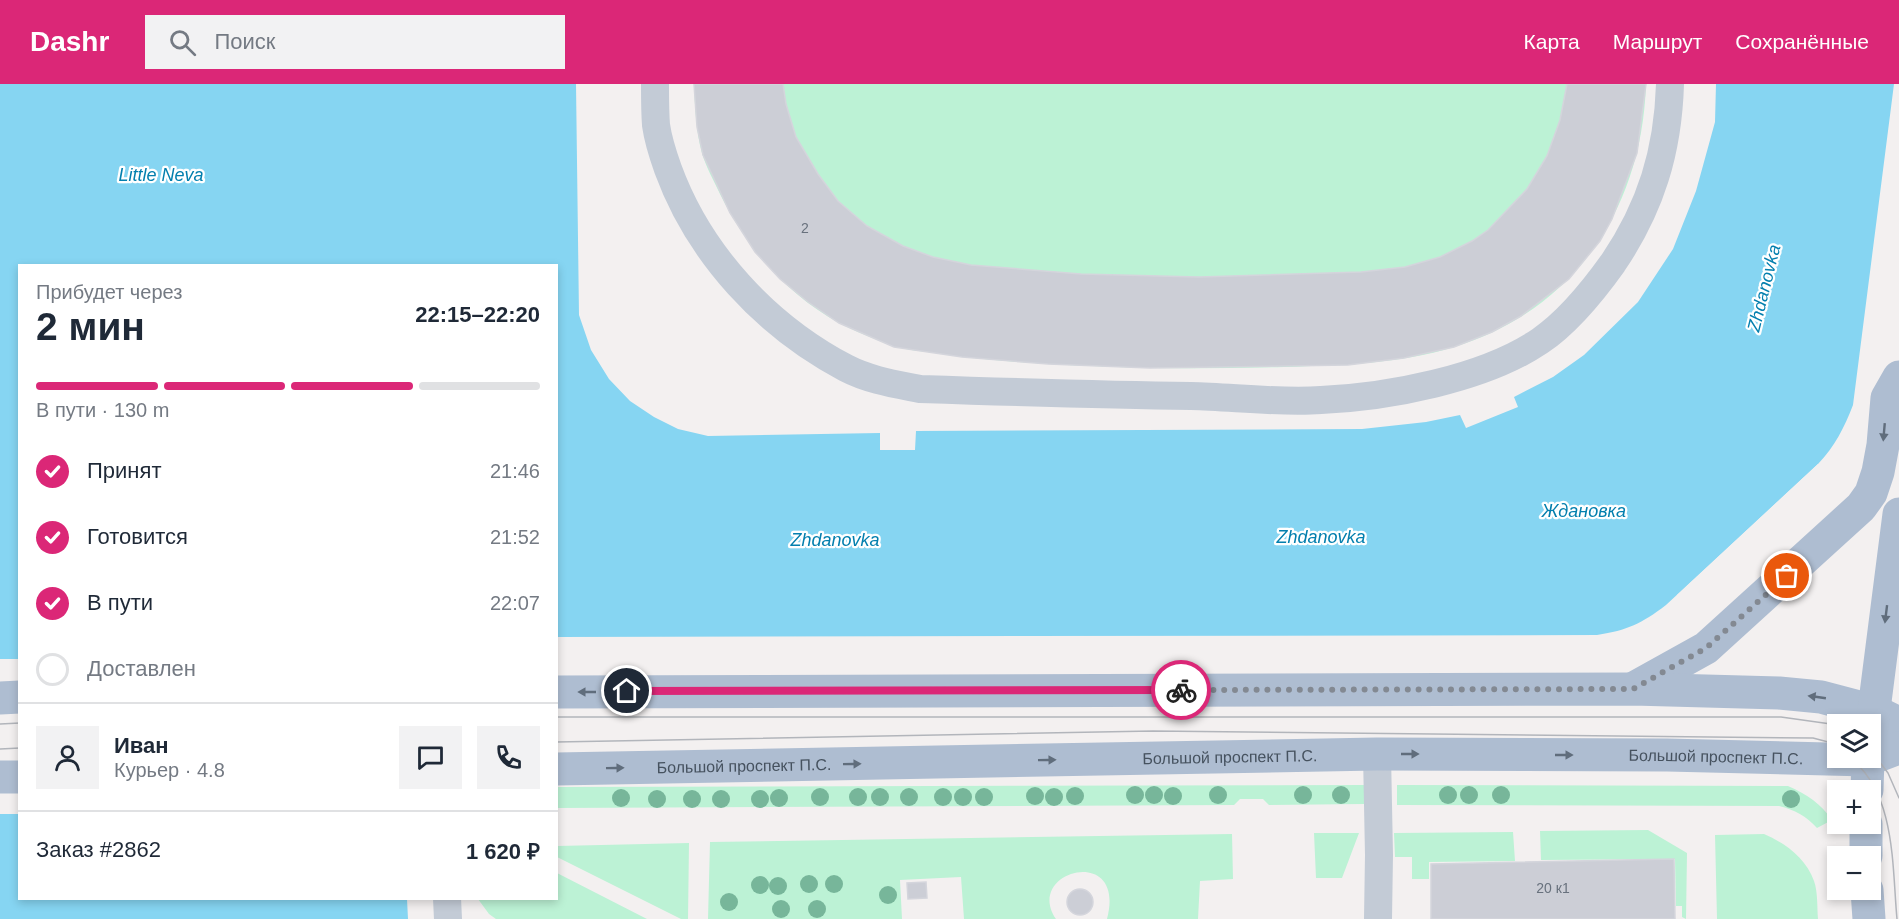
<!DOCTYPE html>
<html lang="ru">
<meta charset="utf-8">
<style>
body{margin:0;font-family:Helvetica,sans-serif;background:#f2f2f3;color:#1f2937;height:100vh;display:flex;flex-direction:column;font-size:22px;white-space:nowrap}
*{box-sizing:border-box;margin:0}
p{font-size:20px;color:#747a83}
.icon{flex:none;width:33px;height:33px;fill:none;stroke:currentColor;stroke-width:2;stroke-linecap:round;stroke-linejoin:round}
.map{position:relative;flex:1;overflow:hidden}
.sheet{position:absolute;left:18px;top:180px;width:540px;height:636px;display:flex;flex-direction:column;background:#fff;border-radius:0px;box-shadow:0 3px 9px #0003}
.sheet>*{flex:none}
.tools{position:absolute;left:1827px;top:630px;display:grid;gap:12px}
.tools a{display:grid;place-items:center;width:54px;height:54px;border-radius:0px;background:#fff;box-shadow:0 3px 9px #0003;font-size:30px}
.pin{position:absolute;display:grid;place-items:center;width:51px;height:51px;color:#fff;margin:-26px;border:3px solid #fff;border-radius:50%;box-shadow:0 2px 6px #0007}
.courier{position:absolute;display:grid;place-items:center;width:60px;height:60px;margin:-30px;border:4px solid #db2777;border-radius:50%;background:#fff;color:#222;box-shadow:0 2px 8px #0007}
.headline em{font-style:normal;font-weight:600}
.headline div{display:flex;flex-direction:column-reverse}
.headline{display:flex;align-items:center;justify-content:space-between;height:102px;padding:0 18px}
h1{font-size:39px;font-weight:600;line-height:45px}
.bar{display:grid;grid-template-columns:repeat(4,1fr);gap:9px 6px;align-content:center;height:72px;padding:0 18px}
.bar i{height:8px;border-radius:4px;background:#e0e1e3}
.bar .on{background:#db2777}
.bar p{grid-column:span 4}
.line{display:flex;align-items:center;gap:15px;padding:0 18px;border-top:2px solid #e0e1e3}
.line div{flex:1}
.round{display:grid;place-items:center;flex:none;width:63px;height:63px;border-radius:0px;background:#f2f2f3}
ol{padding:0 18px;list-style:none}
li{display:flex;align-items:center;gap:18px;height:66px}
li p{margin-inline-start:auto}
li .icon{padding:6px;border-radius:50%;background:#db2777;color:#fff;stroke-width:4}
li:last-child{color:#747a83}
li i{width:33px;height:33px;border:3px solid #e0e1e3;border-radius:50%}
header{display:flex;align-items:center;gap:36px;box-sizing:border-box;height:84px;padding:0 30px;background:#db2777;color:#fff}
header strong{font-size:28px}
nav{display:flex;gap:33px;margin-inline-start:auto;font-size:21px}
.search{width:420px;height:54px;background:#f2f2f3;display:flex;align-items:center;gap:15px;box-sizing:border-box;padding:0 21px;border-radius:0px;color:#747a83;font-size:22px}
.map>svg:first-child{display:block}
.green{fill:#bcf2d5}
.water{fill:#86d5f2}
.pier{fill:#f3f0f0}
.building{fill:#ccced6;stroke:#d4d5dc;stroke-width:1.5}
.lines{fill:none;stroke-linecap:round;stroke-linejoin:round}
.minor{stroke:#c3cbd6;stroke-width:28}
.major{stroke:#aebdd1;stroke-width:33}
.tram{stroke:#b2b5bb;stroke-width:1.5}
.tree{fill:#77b69a}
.oneway{fill:#606d7c}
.done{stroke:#838992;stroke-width:6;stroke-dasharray:0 10.8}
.route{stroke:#db2777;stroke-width:8}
.labels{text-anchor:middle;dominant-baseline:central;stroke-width:4.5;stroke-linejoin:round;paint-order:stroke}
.number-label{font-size:14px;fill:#68717d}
.street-label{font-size:16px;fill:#46525f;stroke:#fff}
.water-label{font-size:18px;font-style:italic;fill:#037fae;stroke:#fff}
</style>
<header>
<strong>Dashr</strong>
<div class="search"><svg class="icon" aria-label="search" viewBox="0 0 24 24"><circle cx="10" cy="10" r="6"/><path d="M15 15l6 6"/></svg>Поиск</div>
<nav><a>Карта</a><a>Маршрут</a><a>Сохранённые</a></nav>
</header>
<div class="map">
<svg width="1899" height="835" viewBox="0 0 1899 835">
<rect width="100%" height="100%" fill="#f3f0f0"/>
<!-- green -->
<path class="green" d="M694,0H1646C1642,124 1575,226 1454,263C1399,280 1341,281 1284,283C1229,284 1174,285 1119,283C1057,281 996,278 935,269C921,267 905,266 891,261C874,255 855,247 839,239C786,210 747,163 720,110C714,97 706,83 702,69C696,47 695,23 694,0Z
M1365,701L1364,720L1269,721L1263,715H1240L1234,721L557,724L556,703Z
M1397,701L1788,702C1808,711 1820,719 1832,736L1817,744C1806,732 1795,726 1779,722L1397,721Z
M1648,746L1687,769L1686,835L1682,833V822H1676L1675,775L1541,776L1540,747Z
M1513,748L1515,777L1429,778V795H1412V773H1395L1394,749Z
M1359,749L1342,794H1316L1314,749Z
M1232,750L1233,795L1200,797L1198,835H1107C1127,759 1023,787 1056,835H964L961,793L900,796L902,835H708L710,758Z
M1764,750C1785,759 1806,774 1814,797C1818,808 1817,823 1818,835H1717L1715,751Z
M689,759L688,835H681L557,773V762Z
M557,789L647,835H496L489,830L478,815L556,814Z"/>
<!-- water -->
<path class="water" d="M0,0H576L579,231L591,266L609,295L630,317L654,333L678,345L708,352L880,349V366H915L916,347L1362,345L1426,338L1460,331L1466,344L1518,323L1514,313L1553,293L1584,271L1638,218L1673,165L1696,107L1715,38L1716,0H1894L1853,321C1844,344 1835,362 1818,380L1666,521C1641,540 1628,546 1597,551L557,553L556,182H20V814L407,815L408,835H0Z"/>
<!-- pier -->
<path class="pier" d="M1818,380L1820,382L1679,513L1677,511Z
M19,571V730H0V575H18Z"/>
<!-- building -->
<path class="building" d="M694,0H783L786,20L796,53L818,90L838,117L867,142L903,162L933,173L971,181L1081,190L1199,193L1361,188L1405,183L1440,173L1472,157L1488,146L1527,105L1547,72L1560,36L1567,0H1646L1637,69L1612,135L1600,157L1569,195L1521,232L1492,248L1454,263L1404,274L1348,281L1150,284L1048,280L962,273L894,263L839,239L808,218L780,195L755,168L730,129L703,71L697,43Z
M1674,775L1675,835H1431V780Z
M926,798L927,814L908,815L907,799Z
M1067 818a13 13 0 1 1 26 0a13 13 0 1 1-26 0Z"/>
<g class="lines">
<!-- minor -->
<path class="minor" d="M655,0C655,14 655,28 656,41C658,55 663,71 668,85C699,170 766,242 846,284C869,296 895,300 920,305C1010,308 1100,311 1191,312C1233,313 1279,319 1321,316C1388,313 1484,295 1540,257C1568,238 1593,207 1613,179C1651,123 1668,67 1670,0
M1377,670L1379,771L1378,835
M447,814L448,835"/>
<!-- major -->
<g class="major">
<path d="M1634,604L1706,564L1861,423L1871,409L1878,388L1883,361L1887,314L1899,293"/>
<path d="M556,608L1633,605L1779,609L1821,613L1874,627L1899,639"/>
<path d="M0,614L20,613"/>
<path d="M1871,649L1899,430"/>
<path id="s1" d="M556,685L1377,670L1667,671L1867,676L1899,664"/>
<path d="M0,693H20"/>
<path d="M1867,706L1868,674"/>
<path d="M1866,772V740"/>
<path d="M1867,806L1869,835"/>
</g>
<!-- tram -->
<path class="tram" d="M556,633H1781L1838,641
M0,640L20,639
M556,658L1153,647L1813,654L1832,659L1838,664
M0,665L20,664
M1870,665L1888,689L1899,714
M1850,674C1896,709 1892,782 1897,835"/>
</g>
<!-- trees -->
<g class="tree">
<circle cx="1135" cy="711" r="9"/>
<circle cx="1154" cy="711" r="9"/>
<circle cx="1218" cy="711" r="9"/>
<circle cx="1303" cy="711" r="9"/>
<circle cx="1341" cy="711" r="9"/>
<circle cx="1448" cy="711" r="9"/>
<circle cx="1469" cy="711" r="9"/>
<circle cx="1501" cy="711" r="9"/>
<circle cx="1035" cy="712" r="9"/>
<circle cx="1075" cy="712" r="9"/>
<circle cx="1173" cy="712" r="9"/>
<circle cx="820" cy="713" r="9"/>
<circle cx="858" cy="713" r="9"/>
<circle cx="880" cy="713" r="9"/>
<circle cx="909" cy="713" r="9"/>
<circle cx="943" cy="713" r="9"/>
<circle cx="963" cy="713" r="9"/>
<circle cx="984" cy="713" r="9"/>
<circle cx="1054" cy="713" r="9"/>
<circle cx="621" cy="714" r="9"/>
<circle cx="779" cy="714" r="9"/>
<circle cx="657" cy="715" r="9"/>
<circle cx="692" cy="715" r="9"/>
<circle cx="721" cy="715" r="9"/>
<circle cx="760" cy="715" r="9"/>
<circle cx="1791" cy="715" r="9"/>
<circle cx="809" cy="800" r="9"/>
<circle cx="834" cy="800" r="9"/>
<circle cx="760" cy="801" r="9"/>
<circle cx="778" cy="802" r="9"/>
<circle cx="888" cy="811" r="9"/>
<circle cx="729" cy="818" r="9"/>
<circle cx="781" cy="825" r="9"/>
<circle cx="817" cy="825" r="9"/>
</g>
<!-- one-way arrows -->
<defs><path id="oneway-solid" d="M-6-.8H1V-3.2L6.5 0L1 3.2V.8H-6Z" transform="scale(1.5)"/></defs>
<g class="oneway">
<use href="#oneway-solid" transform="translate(1884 348) rotate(95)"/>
<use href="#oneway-solid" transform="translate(1886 530) rotate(97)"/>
<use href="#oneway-solid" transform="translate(587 608) rotate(180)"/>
<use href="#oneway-solid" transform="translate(1817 613) rotate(-172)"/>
<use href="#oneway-solid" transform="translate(1410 670)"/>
<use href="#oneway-solid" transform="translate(1564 671)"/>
<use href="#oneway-solid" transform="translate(1047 676) rotate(-1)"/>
<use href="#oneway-solid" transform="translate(852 680) rotate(-1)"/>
<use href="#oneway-solid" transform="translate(615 684) rotate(-1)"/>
</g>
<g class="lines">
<!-- done -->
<path class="done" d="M1181,606L1633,605L1706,564L1787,492"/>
<!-- route -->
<path class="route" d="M627,607L1181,606"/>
</g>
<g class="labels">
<!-- number labels -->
<g class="number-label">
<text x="805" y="144">2</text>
<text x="1553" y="804">20 к1</text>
</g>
<!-- street labels -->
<g class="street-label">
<text stroke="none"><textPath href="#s1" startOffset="674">Большой проспект П.С.</textPath></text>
<text stroke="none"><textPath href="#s1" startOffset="1160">Большой проспект П.С.</textPath></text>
<text stroke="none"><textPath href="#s1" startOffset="188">Большой проспект П.С.</textPath></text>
</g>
<!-- water labels -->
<g class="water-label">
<text x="161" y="91">Little Neva</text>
<text transform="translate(1764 204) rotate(-76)">Zhdanovka</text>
<text x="1584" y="427">Ждановка</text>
<text x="1321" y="453">Zhdanovka</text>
<text x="835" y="456">Zhdanovka</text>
</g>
</g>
</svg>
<div class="tools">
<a><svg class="icon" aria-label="layers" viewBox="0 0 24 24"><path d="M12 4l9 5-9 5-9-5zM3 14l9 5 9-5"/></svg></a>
<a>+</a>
<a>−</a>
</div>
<div class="pin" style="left:1787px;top:492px;background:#ea580c"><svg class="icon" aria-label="bag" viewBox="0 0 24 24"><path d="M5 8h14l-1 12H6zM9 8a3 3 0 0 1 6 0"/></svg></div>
<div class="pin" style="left:627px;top:607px;background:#1f2937"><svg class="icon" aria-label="home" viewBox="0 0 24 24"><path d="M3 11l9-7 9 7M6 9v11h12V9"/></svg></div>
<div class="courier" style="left:1181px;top:606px"><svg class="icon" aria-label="bike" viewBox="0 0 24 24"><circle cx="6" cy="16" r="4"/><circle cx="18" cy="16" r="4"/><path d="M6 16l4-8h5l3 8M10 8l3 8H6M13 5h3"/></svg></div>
<section class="sheet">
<div class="headline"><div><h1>2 мин</h1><p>Прибудет через</p></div><em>22:15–22:20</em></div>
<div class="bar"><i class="on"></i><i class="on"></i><i class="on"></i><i></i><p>В пути · 130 m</p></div>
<ol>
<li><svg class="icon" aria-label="check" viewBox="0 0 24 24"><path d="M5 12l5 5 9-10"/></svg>Принят<p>21:46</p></li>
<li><svg class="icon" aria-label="check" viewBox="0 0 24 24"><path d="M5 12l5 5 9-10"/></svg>Готовится<p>21:52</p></li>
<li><svg class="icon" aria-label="check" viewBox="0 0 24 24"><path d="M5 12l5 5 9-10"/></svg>В пути<p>22:07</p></li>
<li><i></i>Доставлен</li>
</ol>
<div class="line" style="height:108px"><a class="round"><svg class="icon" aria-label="person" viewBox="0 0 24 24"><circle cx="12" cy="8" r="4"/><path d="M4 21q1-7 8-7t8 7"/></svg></a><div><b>Иван</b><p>Курьер · 4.8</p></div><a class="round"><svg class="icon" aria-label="chat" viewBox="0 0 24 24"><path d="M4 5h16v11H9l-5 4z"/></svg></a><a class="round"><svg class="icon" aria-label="phone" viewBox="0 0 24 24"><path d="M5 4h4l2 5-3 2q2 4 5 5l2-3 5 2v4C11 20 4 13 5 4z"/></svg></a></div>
<div class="line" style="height:78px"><div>Заказ #2862</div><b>1 620 ₽</b></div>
</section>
</div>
